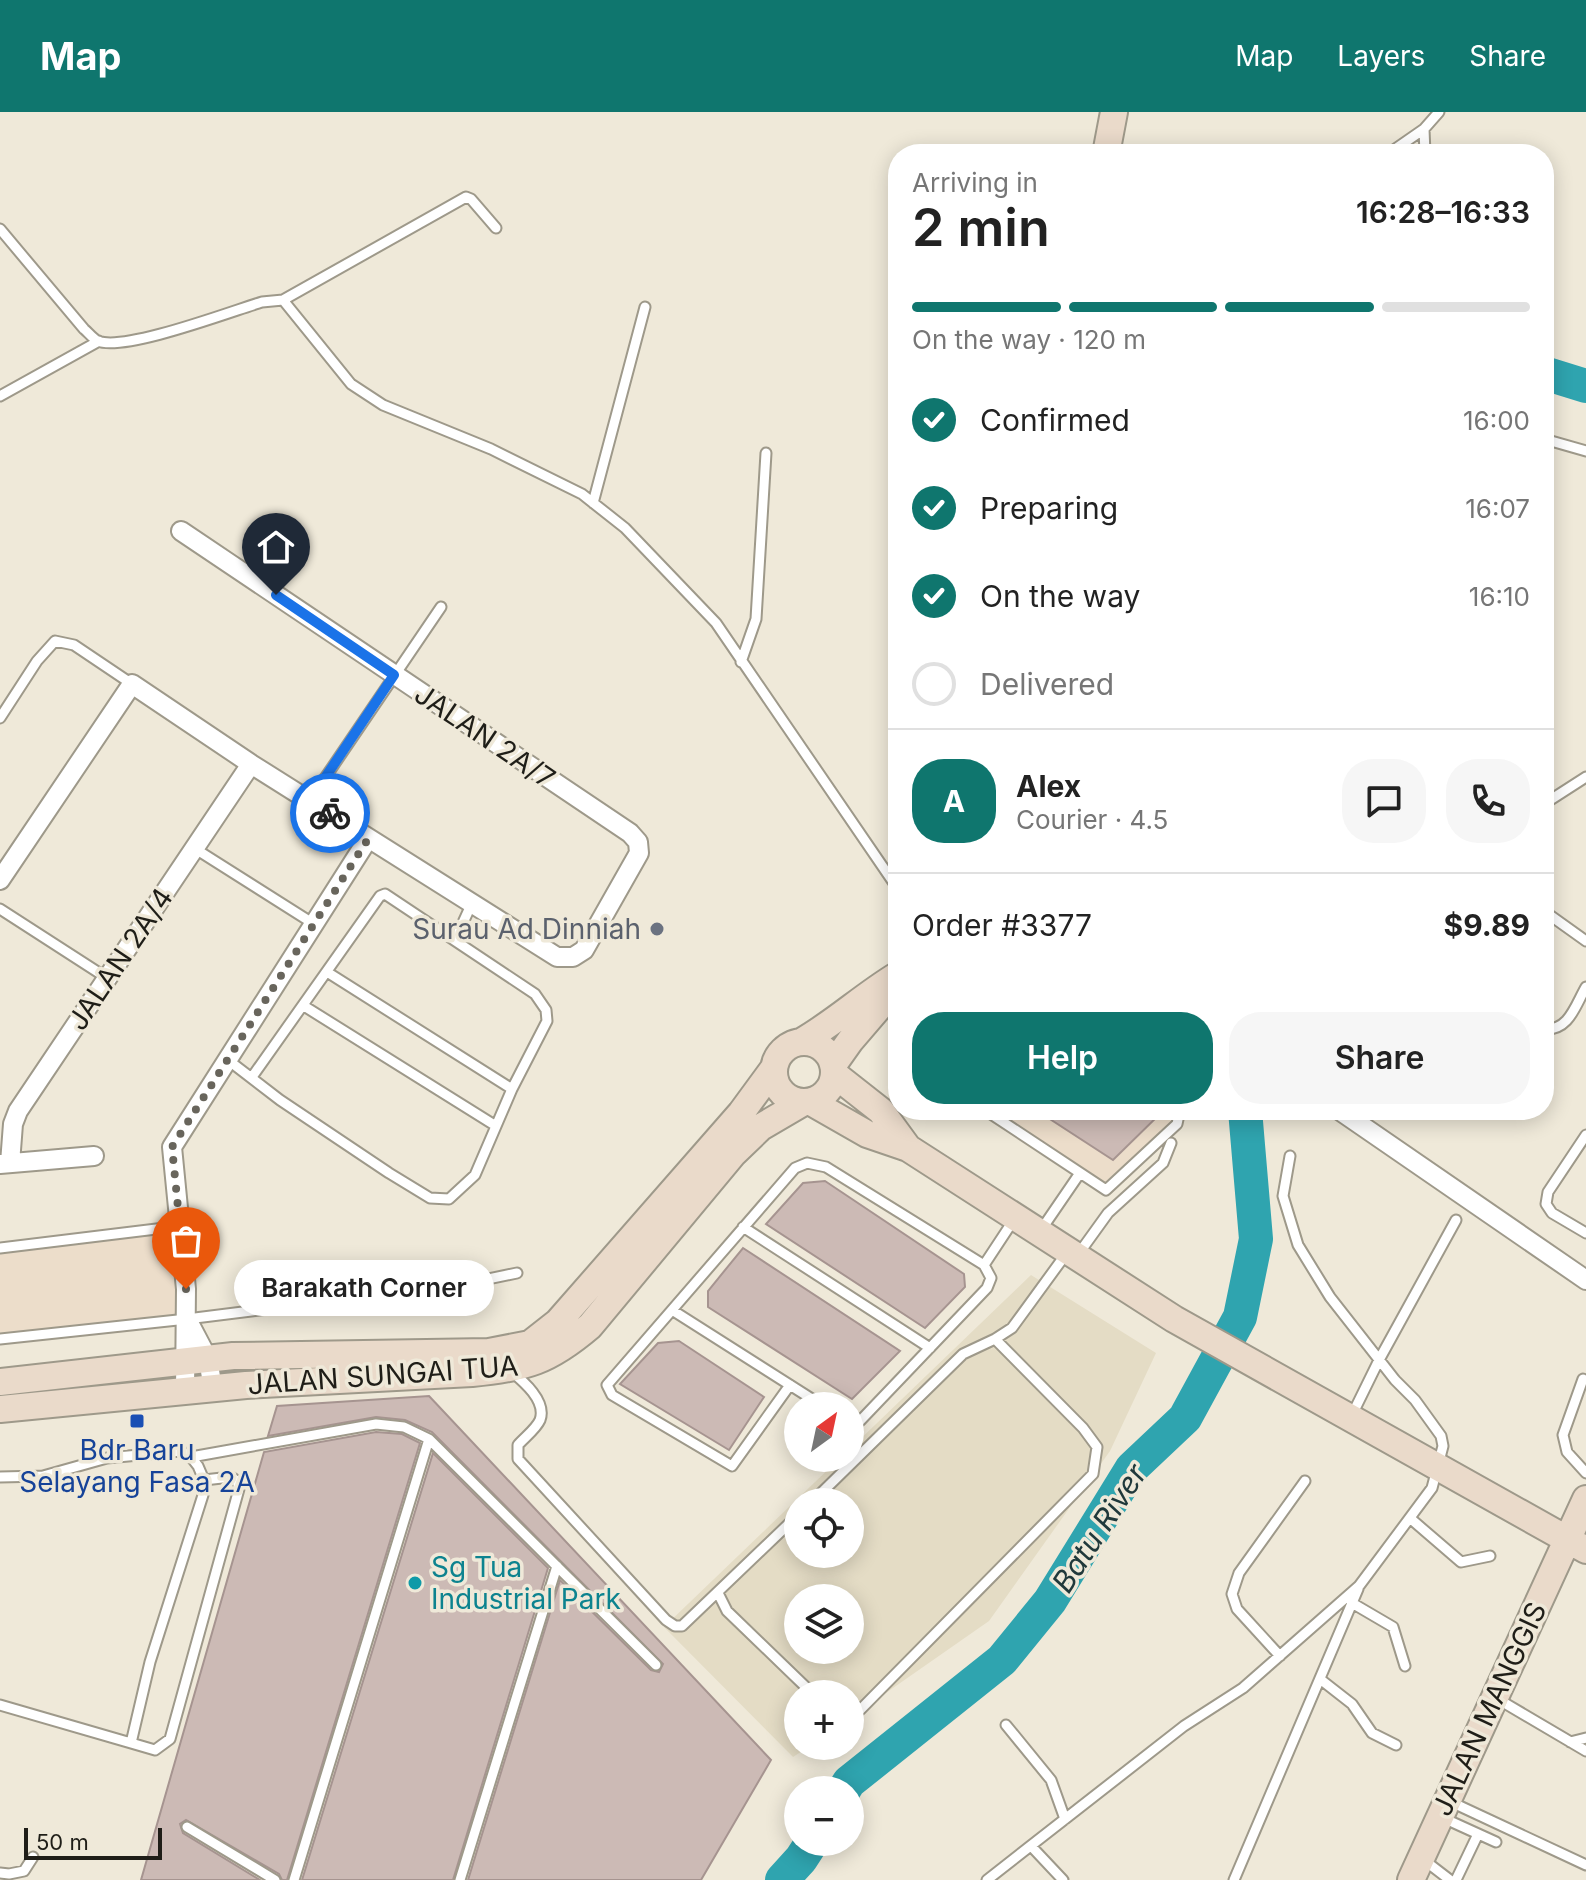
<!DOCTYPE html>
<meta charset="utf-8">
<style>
body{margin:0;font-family:Inter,sans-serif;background:#f6f6f6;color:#222;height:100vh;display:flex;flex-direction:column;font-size:30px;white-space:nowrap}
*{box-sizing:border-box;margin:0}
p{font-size:26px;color:#767676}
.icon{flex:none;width:44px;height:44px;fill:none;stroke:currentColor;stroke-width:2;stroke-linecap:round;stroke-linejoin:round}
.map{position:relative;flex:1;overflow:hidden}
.panel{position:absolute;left:888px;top:32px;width:666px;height:976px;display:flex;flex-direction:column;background:#fff;border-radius:32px;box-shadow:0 4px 20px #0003}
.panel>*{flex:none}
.needle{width:52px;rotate:33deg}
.tools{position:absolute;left:784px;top:1280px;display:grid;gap:16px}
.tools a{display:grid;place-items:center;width:80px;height:80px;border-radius:50%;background:#fff;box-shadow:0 4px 20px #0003;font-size:40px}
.scale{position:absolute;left:24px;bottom:20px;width:138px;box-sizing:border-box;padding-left:8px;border:4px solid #1f1e18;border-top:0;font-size:22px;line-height:28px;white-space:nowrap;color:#1f1e18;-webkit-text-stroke:6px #efe9d9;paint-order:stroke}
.pin{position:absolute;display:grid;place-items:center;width:68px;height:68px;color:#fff;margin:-82px -34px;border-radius:50% 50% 50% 0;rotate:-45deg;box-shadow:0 0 8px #0007}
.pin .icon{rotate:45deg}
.courier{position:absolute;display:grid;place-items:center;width:80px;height:80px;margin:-40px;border:6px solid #1a73e8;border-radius:50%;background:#fff;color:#222;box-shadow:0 2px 10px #0007}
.bubble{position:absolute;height:56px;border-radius:28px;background:#fff;box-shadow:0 4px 20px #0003;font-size:26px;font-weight:600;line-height:56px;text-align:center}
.overview em{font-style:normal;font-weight:600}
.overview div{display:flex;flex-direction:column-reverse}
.overview{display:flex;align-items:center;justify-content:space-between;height:136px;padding:0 24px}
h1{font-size:52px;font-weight:600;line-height:60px}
.bar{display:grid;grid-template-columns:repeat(4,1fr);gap:12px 8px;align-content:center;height:96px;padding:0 24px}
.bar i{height:10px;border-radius:6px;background:#e0e0e0}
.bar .current{background:#0f766e}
.bar p{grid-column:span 4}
.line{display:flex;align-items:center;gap:20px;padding:0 24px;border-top:2px solid #e0e0e0}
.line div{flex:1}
.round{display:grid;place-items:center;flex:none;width:84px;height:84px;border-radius:32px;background:#f6f6f6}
ol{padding:0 24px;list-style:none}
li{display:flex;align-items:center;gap:24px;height:88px}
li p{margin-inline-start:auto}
li .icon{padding:8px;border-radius:50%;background:#0f766e;color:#fff;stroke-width:4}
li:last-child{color:#767676}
li i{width:44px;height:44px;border:4px solid #e0e0e0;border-radius:50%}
.cta{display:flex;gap:16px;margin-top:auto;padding:16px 24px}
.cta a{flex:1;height:92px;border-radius:32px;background:#0f766e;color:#fff;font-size:32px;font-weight:600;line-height:92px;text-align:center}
.cta a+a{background:#f6f6f6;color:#222}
header{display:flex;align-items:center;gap:48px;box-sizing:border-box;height:112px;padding:0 40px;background:#0f766e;color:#fff}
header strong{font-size:38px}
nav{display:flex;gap:44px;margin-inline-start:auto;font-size:28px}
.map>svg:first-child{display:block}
.commercial{fill:#ecddca}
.built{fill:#e4dcc5;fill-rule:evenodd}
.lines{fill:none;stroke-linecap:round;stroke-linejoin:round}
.river{stroke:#2fa4af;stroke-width:34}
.building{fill:#ccbab5;stroke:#a69490;stroke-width:2}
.lane-casing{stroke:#9e998a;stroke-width:13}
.street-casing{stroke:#9e998a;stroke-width:22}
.secondary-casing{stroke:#9e998a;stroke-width:30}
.lane{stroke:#fff;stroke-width:9}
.street{stroke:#fff;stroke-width:18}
.secondary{stroke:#eadaca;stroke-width:26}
.done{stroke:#68655c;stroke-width:8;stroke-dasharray:0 14.4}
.route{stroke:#1a73e8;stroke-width:10}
.worship-dot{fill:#6b7280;stroke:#efe9d9;stroke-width:3}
.transit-dot{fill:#1a4fb4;stroke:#efe9d9;stroke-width:3}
.culture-dot{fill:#0f9aa8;stroke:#efe9d9;stroke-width:3}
.labels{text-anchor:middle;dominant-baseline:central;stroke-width:7;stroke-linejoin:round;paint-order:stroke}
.street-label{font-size:28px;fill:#1f1e18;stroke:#efe9d9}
.worship-label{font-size:28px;fill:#5b616d;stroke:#efe9d9;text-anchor:end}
.transit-label{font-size:28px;fill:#164399;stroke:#efe9d9}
.culture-label{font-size:28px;fill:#0d838f;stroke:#efe9d9;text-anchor:start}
.water-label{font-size:30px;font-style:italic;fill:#20393b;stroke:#efe9d9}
</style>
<header>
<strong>Map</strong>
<nav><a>Map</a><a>Layers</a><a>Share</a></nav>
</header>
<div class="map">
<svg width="1586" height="1768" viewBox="0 0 1586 1768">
<rect width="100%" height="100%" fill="#efe9d9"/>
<!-- commercial -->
<path class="commercial" d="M993,998H1172L1174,1000L1173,1011L1104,1071Z
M175,1119L181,1203L0,1223V1142Z"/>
<!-- built -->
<path class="built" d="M1031,1163L1156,1241L1110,1339L989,1509L850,1606V1582H798V1634H810L793,1645L664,1515L840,1346H850V1337ZM798,1390H850V1442H798ZM798,1486H850V1538H798Z"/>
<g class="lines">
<!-- river -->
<path class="river" d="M1544,261L1586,274
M844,1678L849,1670L1002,1548L1050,1489L1132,1356L1185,1306L1240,1205L1256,1127L1245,998
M782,1768L801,1747L812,1730"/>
</g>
<!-- building -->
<path class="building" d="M1036,998H1164L1113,1048Z
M825,1069L964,1162L965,1175L925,1216L766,1112L803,1071Z
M743,1136L900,1239L852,1287L708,1195V1179Z
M679,1229L764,1285L729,1338L620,1272L658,1231Z
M429,1284L771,1648L701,1768H468L560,1468L651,1558L659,1560L663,1552L432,1320L405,1308L376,1305L268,1324L277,1294Z
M376,1320L402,1322L420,1331L287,1768H282L279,1762L186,1708L180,1712L183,1721L260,1768H141L264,1340Z
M433,1341L548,1456L453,1768H302Z"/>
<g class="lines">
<defs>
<path id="lane" d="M1424,17L1425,42
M1388,42L1424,17L1439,0
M0,117L84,217C88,220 93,227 98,229C124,240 232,199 262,190L283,188L466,85L471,87L496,116
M283,188L351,272L383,293L491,337L582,382L625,416L716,511L898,777
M0,284L99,229
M1544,327L1586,339
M593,391L645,195
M741,550L756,507L766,341
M0,606L37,549L55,529L74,533L132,572
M310,688L441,495
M1544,692L1586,665
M194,736L314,812
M0,797L107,866
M1544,799L1586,829
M455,828L472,791
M327,860L512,977
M304,894L496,1014
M1544,917C1569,919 1575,894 1586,875
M228,948L280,988L389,1061L430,1086L449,1087L475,1063L512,977L547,909L546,898L535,882L385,782L380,784L252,965
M985,998L1106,1078L1177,1012L1180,998
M1586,1023L1548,1080L1546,1092L1552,1101L1586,1121
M743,1115L930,1236
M1041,1118L1080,1061
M0,1136L181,1114
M1077,1144L1108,1101L1163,1051L1171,1031
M984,1153L1015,1106
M672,1198L823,1294
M0,1227L187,1207L459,1173L517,1161
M511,1259C523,1269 547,1289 540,1308C536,1317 525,1325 518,1333V1347L666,1508L675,1514H682L798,1403
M1583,1267L1563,1323L1567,1340L1586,1361
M790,1273L732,1354L612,1283L607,1273L795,1056L807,1051L826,1055L984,1153L991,1166L987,1176L860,1309H850
M1351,1305L1379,1248L1456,1108
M191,1345L376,1312L404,1315L429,1327L656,1553
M0,1365L43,1364L107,1346L181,1339L191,1345L198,1354L204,1368L203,1383L150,1550L131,1631L0,1593
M812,1390L963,1242L995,1227L1012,1216L1066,1142
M1411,1407L1461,1450L1490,1444
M718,1481L727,1499L813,1582
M1352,1491L1393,1515L1405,1554
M1280,1544L1237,1497L1232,1482L1239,1461L1305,1369
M1320,1567L1352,1592L1372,1621L1396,1633
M1496,1586L1586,1639
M850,1599L860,1598L1093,1362L1097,1335L1083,1316L995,1227
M1006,1613L1051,1668L1065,1707
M1570,1630L1586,1626
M131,1631L155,1638L170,1627L239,1377L237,1369L231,1365L204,1368
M1451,1690L1586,1753
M1441,1705L1496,1730
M187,1715L275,1768
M1031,1734L1063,1768
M1424,1748L1450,1768
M0,1761L9,1762L24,1759L33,1745
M294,1768L429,1327
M460,1768L557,1454
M987,1768L1184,1614L1243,1576L1359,1474L1432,1376L1443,1334L1441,1324L1415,1288L1395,1268L1330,1185L1298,1133L1283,1084L1290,1044
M1234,1768L1358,1477
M1456,1768L1478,1722"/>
<path id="street" d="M0,768L132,572L251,652L557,845H573L584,838L639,741L638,730L630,721L181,419
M1339,998L1586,1168
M10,1051L13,1012L18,999L251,652
M0,1052L94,1044
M187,1207L208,1247L213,1277
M185,1279L186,1177L172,1035L368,727"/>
<path id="secondary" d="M1106,42L1114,0
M774 960a30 30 0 1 1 60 0a30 30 0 1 1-60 0Z
M801,930C836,910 863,884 898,863
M833,953L850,929L898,873
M834,962L881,999L908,1036
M811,990L867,1022L908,1036L1174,1207L1586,1438
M0,1270L233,1244L489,1240L530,1232L558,1210L741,1001L774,956
M0,1297L246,1273L472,1261C526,1256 549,1249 590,1214L733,1042L761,1015L802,991
M1411,1768L1586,1387"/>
</defs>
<!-- lane casing -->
<use href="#lane" class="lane-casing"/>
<!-- street casing -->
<use href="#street" class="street-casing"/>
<!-- secondary casing -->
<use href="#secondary" class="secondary-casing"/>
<!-- lane -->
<use href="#lane" class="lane"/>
<!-- street -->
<use href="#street" class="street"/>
<!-- secondary -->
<use href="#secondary" class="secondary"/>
</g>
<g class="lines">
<!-- done -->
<path class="done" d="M186,1177L172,1035L368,727L330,701"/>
<!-- route -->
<path class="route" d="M276,483L394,563L310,688L330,701"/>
</g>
<!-- markers -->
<circle class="worship-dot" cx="657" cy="817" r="8"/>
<rect class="transit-dot" x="129" y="1301" width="16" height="16" rx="4"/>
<circle class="culture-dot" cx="415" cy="1471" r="8"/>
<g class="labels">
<!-- street labels -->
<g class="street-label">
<text transform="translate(485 624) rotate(34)">JALAN 2A/7</text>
<text transform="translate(120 847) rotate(-56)">JALAN 2A/4</text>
<text transform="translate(383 1263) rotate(-4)">JALAN SUNGAI TUA</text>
<text transform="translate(1489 1597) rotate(-65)">JALAN MANGGIS</text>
</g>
<!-- worship labels -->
<g class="worship-label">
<text x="641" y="817">Surau Ad Dinniah</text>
</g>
<!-- transit labels -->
<g class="transit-label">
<text x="137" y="1338">Bdr Baru<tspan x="137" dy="32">Selayang Fasa 2A</tspan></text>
</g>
<!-- culture labels -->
<g class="culture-label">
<text x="431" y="1455">Sg Tua<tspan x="431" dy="32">Industrial Park</tspan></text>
</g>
<!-- water labels -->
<g class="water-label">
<text transform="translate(1099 1416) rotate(-57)">Batu River</text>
</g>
</g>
</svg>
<div class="tools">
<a><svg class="needle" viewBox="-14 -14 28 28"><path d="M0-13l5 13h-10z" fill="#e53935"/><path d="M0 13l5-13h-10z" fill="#767676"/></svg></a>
<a><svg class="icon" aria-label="locate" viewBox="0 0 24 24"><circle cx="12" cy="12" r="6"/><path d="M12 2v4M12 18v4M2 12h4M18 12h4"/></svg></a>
<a><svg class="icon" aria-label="layers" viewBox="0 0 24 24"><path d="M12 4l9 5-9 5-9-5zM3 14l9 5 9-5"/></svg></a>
<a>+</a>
<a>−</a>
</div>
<div class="scale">50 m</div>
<div class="pin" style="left:186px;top:1177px;background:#ea580c"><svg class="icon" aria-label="bag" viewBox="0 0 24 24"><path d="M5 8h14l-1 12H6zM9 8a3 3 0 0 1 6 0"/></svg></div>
<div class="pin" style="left:276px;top:483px;background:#1f2937"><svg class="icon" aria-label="home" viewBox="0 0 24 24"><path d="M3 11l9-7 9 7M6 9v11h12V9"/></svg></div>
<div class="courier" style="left:330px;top:701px"><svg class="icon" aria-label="bike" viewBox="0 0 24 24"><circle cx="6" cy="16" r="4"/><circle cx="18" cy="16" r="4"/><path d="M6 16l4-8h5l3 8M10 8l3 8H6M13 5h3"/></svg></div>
<div class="bubble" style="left:234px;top:1148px;width:260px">Barakath Corner</div>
<section class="panel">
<div class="overview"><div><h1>2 min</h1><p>Arriving in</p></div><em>16:28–16:33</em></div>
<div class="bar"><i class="current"></i><i class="current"></i><i class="current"></i><i></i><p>On the way · 120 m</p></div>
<ol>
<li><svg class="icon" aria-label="check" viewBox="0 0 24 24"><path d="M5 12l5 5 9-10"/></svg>Confirmed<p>16:00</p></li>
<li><svg class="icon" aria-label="check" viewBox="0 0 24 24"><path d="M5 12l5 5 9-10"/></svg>Preparing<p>16:07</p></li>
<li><svg class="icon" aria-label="check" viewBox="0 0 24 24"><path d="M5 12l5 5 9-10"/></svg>On the way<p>16:10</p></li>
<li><i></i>Delivered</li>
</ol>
<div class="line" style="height:144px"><b class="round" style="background:#0f766e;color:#fff">A</b><div><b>Alex</b><p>Courier · 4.5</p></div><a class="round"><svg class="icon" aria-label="chat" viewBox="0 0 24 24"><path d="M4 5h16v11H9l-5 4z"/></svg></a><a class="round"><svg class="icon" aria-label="phone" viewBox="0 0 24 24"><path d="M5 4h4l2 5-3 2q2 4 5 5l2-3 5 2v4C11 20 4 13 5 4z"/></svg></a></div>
<div class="line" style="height:104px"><div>Order #3377</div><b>$9.89</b></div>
<div class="cta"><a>Help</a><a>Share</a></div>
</section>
</div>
